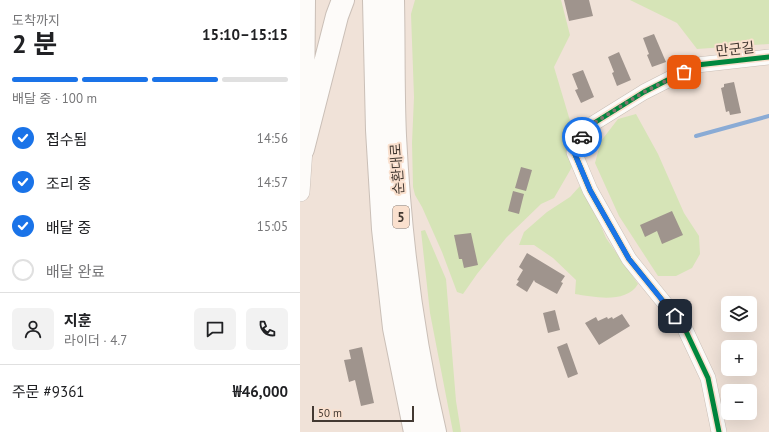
<!DOCTYPE html>
<html lang="ko">
<meta charset="utf-8">
<style>
body{margin:0;font-family:"PT Sans","Noto Sans KR",sans-serif;background:#f2f2f2;color:#202124;height:100vh;display:flex;flex-direction:column;font-size:15px;white-space:nowrap}
*{box-sizing:border-box;margin:0}
p{font-size:13px;color:#757577}
.icon{flex:none;width:22px;height:22px;fill:none;stroke:currentColor;stroke-width:2;stroke-linecap:round;stroke-linejoin:round}
.map{position:relative;flex:1;overflow:hidden}
.details{display:flex;flex-direction:column;background:#fff;width:300px}
.details>*{flex:none}
.controls{position:absolute;left:421px;top:296px;display:grid;gap:8px}
.controls a{display:grid;place-items:center;width:36px;height:36px;border-radius:6px;background:#fff;box-shadow:0 4px 16px #0002;font-size:20px}
.scale{position:absolute;left:12px;bottom:10px;width:102px;box-sizing:border-box;padding-left:4px;border:2px solid #433932;border-top:0;font-size:11px;line-height:14px;white-space:nowrap;color:#433932;-webkit-text-stroke:3px #fae0ce;paint-order:stroke}
.pin{position:absolute;display:grid;place-items:center;width:34px;height:34px;color:#fff;margin:-17px;border-radius:8px;box-shadow:0 2px 6px #0006}
.courier{position:absolute;display:grid;place-items:center;width:40px;height:40px;margin:-20px;border:3px solid #1a73e8;border-radius:50%;background:#fff;color:#222;box-shadow:0 1px 5px #0007}
.headline em{font-style:normal;font-weight:700}
.headline div{display:flex;flex-direction:column-reverse}
.headline{display:flex;align-items:center;justify-content:space-between;height:68px;padding:0 12px}
h1{font-size:26px;font-weight:700;line-height:30px}
.bar{display:grid;grid-template-columns:repeat(4,1fr);gap:6px 4px;align-content:center;height:48px;padding:0 12px}
.bar i{height:5px;border-radius:3px;background:#e0e0e0}
.bar .on{background:#1a73e8}
.bar p{grid-column:span 4}
.line{display:flex;align-items:center;gap:10px;padding:0 12px;border-top:1px solid #e0e0e0}
.line div{flex:1}
.round{display:grid;place-items:center;flex:none;width:42px;height:42px;border-radius:6px;background:#f2f2f2}
ol{padding:0 12px;list-style:none}
li{display:flex;align-items:center;gap:12px;height:44px}
li p{margin-inline-start:auto}
li .icon{padding:4px;border-radius:50%;background:#1a73e8;color:#fff;stroke-width:4}
li:last-child{color:#757577}
li i{width:22px;height:22px;border:2px solid #e0e0e0;border-radius:50%}
main{display:flex;flex:1;min-height:0}
.map>svg:first-child{display:block}
.green{fill:#d6e4b7}
.lines{fill:none;stroke-linecap:round;stroke-linejoin:round}
.stream{stroke:#8aabd5;stroke-width:4}
.building{fill:#9f948d}
.minor-casing{stroke:#cabfb7;stroke-width:16}
.tertiary-casing{stroke:#cabfb7;stroke-width:20}
.trunk-casing{stroke:#cabfb7;stroke-width:24}
.minor{stroke:#fdfbf9;stroke-width:15}
.tertiary{stroke:#fdfbf9;stroke-width:19}
.trunk{stroke:#fdfbf9;stroke-width:22}
.cycleway-casing{stroke:#fae0ce;stroke-width:8}
.cycleway{stroke:#00873e;stroke-width:5}
.done{stroke:#80746c;stroke-width:4;stroke-dasharray:0 7.2}
.route{stroke:#1a73e8;stroke-width:5}
.labels{text-anchor:middle;dominant-baseline:central;stroke-width:4;stroke-linejoin:round;paint-order:stroke}
.shield{fill:#fae0ce;stroke:#7a6b61;stroke-width:1}
.shield-label{font-size:13px;font-weight:bold;fill:#433932}
.street-label{font-size:14px;fill:#433932;stroke:#fae0ce}
</style>
<main>
<section class="details">
<div class="headline"><div><h1>2 분</h1><p>도착까지</p></div><em>15:10–15:15</em></div>
<div class="bar"><i class="on"></i><i class="on"></i><i class="on"></i><i></i><p>배달 중 · 100 m</p></div>
<ol>
<li><svg class="icon" aria-label="check" viewBox="0 0 24 24"><path d="M5 12l5 5 9-10"/></svg>접수됨<p>14:56</p></li>
<li><svg class="icon" aria-label="check" viewBox="0 0 24 24"><path d="M5 12l5 5 9-10"/></svg>조리 중<p>14:57</p></li>
<li><svg class="icon" aria-label="check" viewBox="0 0 24 24"><path d="M5 12l5 5 9-10"/></svg>배달 중<p>15:05</p></li>
<li><i></i>배달 완료</li>
</ol>
<div class="line" style="height:72px"><a class="round"><svg class="icon" aria-label="person" viewBox="0 0 24 24"><circle cx="12" cy="8" r="4"/><path d="M4 21q1-7 8-7t8 7"/></svg></a><div><b>지훈</b><p>라이더 · 4.7</p></div><a class="round"><svg class="icon" aria-label="chat" viewBox="0 0 24 24"><path d="M4 5h16v11H9l-5 4z"/></svg></a><a class="round"><svg class="icon" aria-label="phone" viewBox="0 0 24 24"><path d="M5 4h4l2 5-3 2q2 4 5 5l2-3 5 2v4C11 20 4 13 5 4z"/></svg></a></div>
<div class="line" style="height:52px"><div>주문 #9361</div><b>₩46,000</b></div>
</section>
<div class="map">
<svg width="469" height="432" viewBox="0 0 469 432">
<rect width="100%" height="100%" fill="#f0e2d8"/>
<!-- green -->
<path class="green" d="M115,0H261L270,35L254,67L271,124L272,167L254,198L241,204L206,238L177,274L163,294L157,292L142,252L122,207L115,195L113,187L112,143L114,97L111,14Z
M330,0H469V44L397,49L377,23Z
M336,114L358,154L384,213L399,236L400,254L392,268L376,276H358L319,216L295,163L301,141L318,119Z
M280,186L289,198L306,238L338,284C326,304 294,297 275,294L276,280L253,258L234,245H219L224,232L247,212L270,197Z
M125,230L146,279L156,401L161,432H153L130,313L121,231Z"/>
<g class="lines">
<!-- stream -->
<path class="stream" d="M396,136L469,116"/>
</g>
<!-- building -->
<path class="building" d="M264,0H289L293,16L269,21Z
M354,34L366,62L352,67L347,55L349,54L343,38Z
M319,52L331,80L317,86L312,73L314,72L308,57Z
M283,70L294,97L281,103L275,90L278,89L272,74Z
M434,82L441,113L430,115L429,111L426,112L421,88L424,87V84Z
M221,167L232,170L226,191L215,188Z
M213,191L224,194L219,214L208,211Z
M372,211L383,235L362,244L357,231L345,237L340,225Z
M171,233L178,265L164,268L162,259H159L154,235Z
M227,253L265,276L261,282L263,283L257,294L235,282L234,280L227,292L216,285L219,281L217,280L223,270L219,267Z
M255,310L260,330L248,333L243,313Z
M322,314L330,326L299,345L285,323L296,317L298,321L307,317L308,319L312,317L313,319Z
M267,343L278,374L268,378L257,347Z
M62,347L74,403L61,406L55,380L49,382L44,360L51,359L49,350Z"/>
<g class="lines">
<defs>
<path id="minor" d="M419,432L408,378L384,327L329,259L290,190L274,152L286,128L344,92L397,65L469,57"/>
<path id="tertiary" d="M0,192L3,149"/>
<path id="trunk" d="M74,0L77,130L83,229L94,328L115,432
M93,0C94,45 93,91 95,136C100,235 112,335 135,432
M3,115L4,0
M3,149L37,16L43,0"/>
</defs>
<!-- minor casing -->
<use href="#minor" class="minor-casing"/>
<!-- tertiary casing -->
<use href="#tertiary" class="tertiary-casing"/>
<!-- trunk casing -->
<use href="#trunk" class="trunk-casing"/>
<!-- minor -->
<use href="#minor" class="minor"/>
<!-- tertiary -->
<use href="#tertiary" class="tertiary"/>
<!-- trunk -->
<use href="#trunk" class="trunk"/>
<defs>
<path id="cycleway" d="M419,432L408,378L384,327L329,259L290,190L274,152L286,128L344,92L397,65L469,57"/>
</defs>
<!-- cycleway casing -->
<use href="#cycleway" class="cycleway-casing"/>
<!-- cycleway -->
<use href="#cycleway" class="cycleway"/>
</g>
<g class="lines">
<!-- done -->
<path class="done" d="M282,137L286,128L344,92L384,72"/>
<!-- route -->
<path class="route" d="M282,137L274,152L290,190L329,259L375,316"/>
</g>
<g class="labels">
<!-- shield labels -->
<rect class="shield" x="93" y="206" width="16" height="22" rx="3"/>
<g class="shield-label">
<text x="101" y="217">5</text>
</g>
<!-- street labels -->
<g class="street-label">
<text transform="translate(435 49) rotate(-6)">만군길</text>
<text transform="translate(97 169) rotate(-94)">순환대로</text>
</g>
</g>
</svg>
<div class="controls">
<a><svg class="icon" aria-label="layers" viewBox="0 0 24 24"><path d="M12 4l9 5-9 5-9-5zM3 14l9 5 9-5"/></svg></a>
<a>+</a>
<a>−</a>
</div>
<div class="scale">50 m</div>
<div class="pin" style="left:384px;top:72px;background:#ea580c"><svg class="icon" aria-label="bag" viewBox="0 0 24 24"><path d="M5 8h14l-1 12H6zM9 8a3 3 0 0 1 6 0"/></svg></div>
<div class="pin" style="left:375px;top:316px;background:#1f2937"><svg class="icon" aria-label="home" viewBox="0 0 24 24"><path d="M3 11l9-7 9 7M6 9v11h12V9"/></svg></div>
<div class="courier" style="left:282px;top:137px"><svg class="icon" aria-label="car" viewBox="0 0 24 24"><path d="M5 17H2v-5l4-1 3-4h7l3 4 3 1v5h-3M9 17h6M6 11h13"/><circle cx="7" cy="17" r="2"/><circle cx="17" cy="17" r="2"/></svg></div>
</div>
</main>
